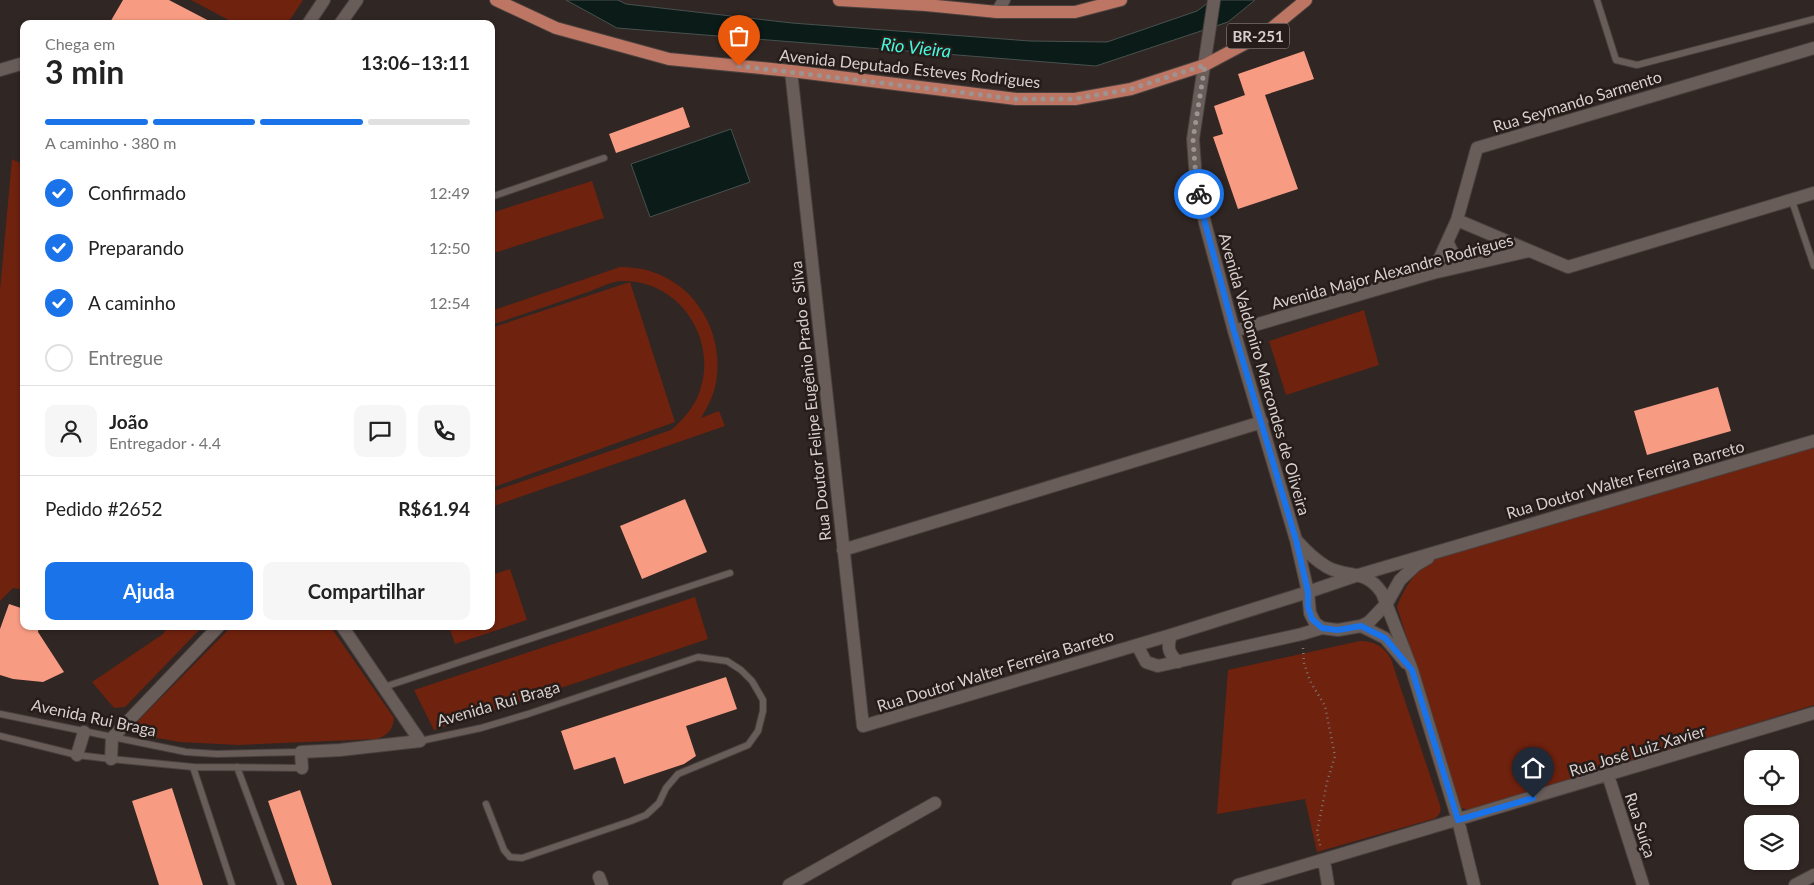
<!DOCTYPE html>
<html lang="pt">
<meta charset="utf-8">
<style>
body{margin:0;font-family:Lato,sans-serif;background:#f6f6f6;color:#222;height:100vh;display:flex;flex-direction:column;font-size:19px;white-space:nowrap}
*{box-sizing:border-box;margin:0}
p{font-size:16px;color:#767676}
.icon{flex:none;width:28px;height:28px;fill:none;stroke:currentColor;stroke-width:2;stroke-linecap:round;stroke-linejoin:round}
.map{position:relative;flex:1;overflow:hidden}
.drawer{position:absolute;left:20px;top:20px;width:475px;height:610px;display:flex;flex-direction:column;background:#fff;border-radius:10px;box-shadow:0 1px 4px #0004}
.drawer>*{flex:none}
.tools{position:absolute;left:1744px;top:750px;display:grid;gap:10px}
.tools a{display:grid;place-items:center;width:55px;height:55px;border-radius:10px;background:#fff;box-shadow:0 1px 4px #0004;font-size:25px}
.pin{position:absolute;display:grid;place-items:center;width:42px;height:42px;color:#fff;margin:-51px -21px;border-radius:50% 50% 50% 0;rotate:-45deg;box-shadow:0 0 5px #0007}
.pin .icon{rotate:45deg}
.courier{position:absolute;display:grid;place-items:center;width:50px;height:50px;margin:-25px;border:4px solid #1a73e8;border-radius:50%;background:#fff;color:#222;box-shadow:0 1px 6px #0007}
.head em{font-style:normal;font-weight:700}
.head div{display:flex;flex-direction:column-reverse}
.head{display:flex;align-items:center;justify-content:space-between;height:85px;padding:0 25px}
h1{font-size:32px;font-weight:700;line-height:38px}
.bar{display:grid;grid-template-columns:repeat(4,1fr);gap:8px 5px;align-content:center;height:60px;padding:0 25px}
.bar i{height:6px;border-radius:4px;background:#e0e0e0}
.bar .on{background:#1a73e8}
.bar p{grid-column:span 4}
.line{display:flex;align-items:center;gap:12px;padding:0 25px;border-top:1px solid #e0e0e0}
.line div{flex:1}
.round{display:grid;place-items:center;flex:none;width:52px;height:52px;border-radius:10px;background:#f6f6f6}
ol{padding:0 25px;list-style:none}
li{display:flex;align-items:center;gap:15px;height:55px}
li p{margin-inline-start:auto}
li .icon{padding:5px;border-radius:50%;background:#1a73e8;color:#fff;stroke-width:4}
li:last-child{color:#767676}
li i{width:28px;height:28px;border:2px solid #e0e0e0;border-radius:50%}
.action{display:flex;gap:10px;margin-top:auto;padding:10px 25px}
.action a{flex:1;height:58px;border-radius:10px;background:#1a73e8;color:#fff;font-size:20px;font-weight:700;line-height:58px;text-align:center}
.action a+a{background:#f6f6f6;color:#222}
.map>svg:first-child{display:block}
.green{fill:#6f220e}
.water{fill:#0b1b18;stroke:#48514f}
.building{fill:#f89b83}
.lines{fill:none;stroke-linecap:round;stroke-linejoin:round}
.lane-casing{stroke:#4a413e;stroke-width:8}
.street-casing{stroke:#4a413e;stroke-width:14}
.primary-casing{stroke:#4a413e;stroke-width:14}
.path{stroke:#7e7572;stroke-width:2.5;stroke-dasharray:1 4;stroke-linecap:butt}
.lane{stroke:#695d5a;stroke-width:6}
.street{stroke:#695d5a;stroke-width:12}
.primary{stroke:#bd7663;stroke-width:12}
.done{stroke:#9d9492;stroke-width:5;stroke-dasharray:0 9}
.route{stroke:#1a73e8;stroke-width:6}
.labels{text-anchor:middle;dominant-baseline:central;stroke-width:5;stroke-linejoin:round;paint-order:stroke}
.shield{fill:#261c19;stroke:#a29a98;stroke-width:1}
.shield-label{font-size:15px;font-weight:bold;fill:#d7d0ce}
.street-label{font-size:16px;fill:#d7d0ce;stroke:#261c19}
.water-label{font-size:18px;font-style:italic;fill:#44f9dd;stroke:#261c19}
</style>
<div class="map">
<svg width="1814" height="885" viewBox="0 0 1814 885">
<rect width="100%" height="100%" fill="#302623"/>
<!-- green -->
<path class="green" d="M191,0H303L287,24H236Z
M12,159L24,165V590L13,588L0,601V290Z
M592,181L604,218L491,254V213Z
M620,267C630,267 640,268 650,271C700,286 728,341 714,391C711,401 706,409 701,418L719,411L725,426L491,507V492L671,430C685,418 696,405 701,387C716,336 678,281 624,281C613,280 599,288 588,292C556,303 524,314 491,325V311Z
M630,282L675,422L491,488V328Z
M1364,310L1379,365L1286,395L1269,341Z
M1814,446V705L1470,810L1461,808L1397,607C1405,585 1416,570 1436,558Z
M510,569L527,620L455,644L449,626H491V575Z
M695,597L708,639L434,730L414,690Z
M168,626H203L125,707L114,708L92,682L163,634Z
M232,626H330L394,718C393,730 388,735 377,739L238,745L180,742L152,737L131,728Z
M1360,641C1374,641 1384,646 1391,659L1440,805C1442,811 1439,817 1433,819L1317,852L1305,799L1217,814L1228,670Z"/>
<!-- water -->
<path class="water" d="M566,0H618L626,4L792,23L1030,41L1107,42L1197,11L1212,0H1255L1228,22L1096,66L617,28Z
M731,129L750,182L650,217L631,164Z"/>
<!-- building -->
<path class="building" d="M123,0H169L215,24H109Z
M1304,51L1314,79L1265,95L1298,189L1238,209L1213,137L1223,134L1214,106L1245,95L1238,74Z
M683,107L690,127L616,153L609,134Z
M1718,387L1731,431L1647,455L1634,411Z
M685,499L707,552L642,579L620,526Z
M9,604L24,609V626H39L38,632L64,672L43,682L13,679L0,675V629Z
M726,677L737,709L686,726L696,756L684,764L624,784L615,757L574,770L561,731Z
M172,788L203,885H159L132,801Z
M300,790L332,885H297L268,801Z"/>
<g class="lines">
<defs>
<path id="lane" d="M1597,0L1616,60L1637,65L1814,19
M491,197L604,158
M1792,201L1814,266
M384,687L730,573
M0,714L186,752L217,754L301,752
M0,736L77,755L111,759L193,767L302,768
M420,741L481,728L528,714L698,657L727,661L741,670L752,681L763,700V711L758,731L748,745L678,774L666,788L659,803L646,815L631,821L522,858L510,857L504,850L486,804
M193,767L232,885
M237,767L281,885"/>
<path id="street" d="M1214,0L1193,139L1196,180L1205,223L1234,331L1296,540L1308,592L1310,613L1315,623L1322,628
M997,12L1004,0
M308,24L324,0
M340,24L357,0
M0,70L24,63
M791,71L863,726L1171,635L1308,592L1355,576L1814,441
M1457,220L1568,267L1814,193
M1448,243C1453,256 1458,260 1472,263
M1433,273L1457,220L1477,148L1814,48
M1234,331L1433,273L1529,251
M1297,541C1306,551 1315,560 1327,567C1349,579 1365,568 1382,593L1412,670L1458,820L1474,885
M843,550L1262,422
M1361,626L1385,638L1406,663
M1171,635C1167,647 1168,653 1178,662
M1137,645L1146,662L1158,666L1302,634L1322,628L1338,630L1361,626L1369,622L1387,603L1400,580L1416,565L1428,558
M77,755L84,732
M111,759L112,738L219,626
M302,768L301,752L340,750L420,741L342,626
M1608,775L1643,885
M1324,860L1328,885
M599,877L602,885
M789,885L935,803
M1238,885L1814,713
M1795,885L1814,875"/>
<path id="primary" d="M496,0L556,28L669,59L791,71L1016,99H1075L1131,89L1205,65L1267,32L1306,0
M839,0L926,5L997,12H1075L1121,0"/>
</defs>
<!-- lane casing -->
<use href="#lane" class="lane-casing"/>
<!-- street casing -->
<use href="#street" class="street-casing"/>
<!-- primary casing -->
<use href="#primary" class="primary-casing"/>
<!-- path -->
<path class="path" d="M1303,648L1304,663L1310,681L1325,706L1335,756L1327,782L1317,832L1321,849"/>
<!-- lane -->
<use href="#lane" class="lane"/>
<!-- street -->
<use href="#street" class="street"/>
<!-- primary -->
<use href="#primary" class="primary"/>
</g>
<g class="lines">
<!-- done -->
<path class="done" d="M739,66L1016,99H1074L1131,89L1205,65L1193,139L1196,180L1199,194"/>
<!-- route -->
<path class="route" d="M1199,194L1205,223L1234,331L1296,540L1308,592V607L1312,619L1322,628L1338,630L1361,626L1385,638L1412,670L1458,820L1533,798"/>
</g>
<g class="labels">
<!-- shield labels -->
<rect class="shield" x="1227" y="23.5" width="62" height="25" rx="4"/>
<g class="shield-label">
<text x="1258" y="36">BR-251</text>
</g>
<!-- street labels -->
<g class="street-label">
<text transform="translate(910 68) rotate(6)">Avenida Deputado Esteves Rodrigues</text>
<text transform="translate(1577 101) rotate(-17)">Rua Seymando Sarmento</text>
<text transform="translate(1392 271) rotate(-15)">Avenida Major Alexandre Rodrigues</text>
<text transform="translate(1265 374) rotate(74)">Avenida Valdomiro Marcondes de Oliveira</text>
<text transform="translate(810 401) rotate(-96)">Rua Doutor Felipe Eugênio Prado e Silva</text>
<text transform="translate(1625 479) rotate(-16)">Rua Doutor Walter Ferreira Barreto</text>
<text transform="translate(995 670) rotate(-17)">Rua Doutor Walter Ferreira Barreto</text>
<text transform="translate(498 703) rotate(-16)">Avenida Rui Braga</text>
<text transform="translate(94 717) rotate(12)">Avenida Rui Braga</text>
<text transform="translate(1637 750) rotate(-17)">Rua José Luiz Xavier</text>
<text transform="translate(1641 825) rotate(72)">Rua Suíça</text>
</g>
<!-- water labels -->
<g class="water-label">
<text transform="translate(916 47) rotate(6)">Rio Vieira</text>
</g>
</g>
</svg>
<div class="tools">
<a><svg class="icon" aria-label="locate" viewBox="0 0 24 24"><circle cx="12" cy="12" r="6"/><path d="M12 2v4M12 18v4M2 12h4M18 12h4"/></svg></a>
<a><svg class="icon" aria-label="layers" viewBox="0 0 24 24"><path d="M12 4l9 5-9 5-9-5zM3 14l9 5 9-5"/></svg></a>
</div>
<div class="pin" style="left:739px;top:66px;background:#ea580c"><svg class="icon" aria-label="bag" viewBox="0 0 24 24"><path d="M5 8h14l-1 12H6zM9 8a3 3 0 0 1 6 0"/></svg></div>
<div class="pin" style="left:1533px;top:798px;background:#1f2937"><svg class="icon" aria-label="home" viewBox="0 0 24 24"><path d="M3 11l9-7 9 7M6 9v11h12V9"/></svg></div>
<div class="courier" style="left:1199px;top:194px"><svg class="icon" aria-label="bike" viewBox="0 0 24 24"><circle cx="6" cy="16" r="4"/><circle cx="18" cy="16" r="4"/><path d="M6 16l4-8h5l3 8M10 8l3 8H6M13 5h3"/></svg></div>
<section class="drawer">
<div class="head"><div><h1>3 min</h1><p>Chega em</p></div><em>13:06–13:11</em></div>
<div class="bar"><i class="on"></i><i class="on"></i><i class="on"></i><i></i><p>A caminho · 380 m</p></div>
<ol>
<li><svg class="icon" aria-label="check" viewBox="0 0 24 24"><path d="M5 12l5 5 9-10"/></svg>Confirmado<p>12:49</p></li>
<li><svg class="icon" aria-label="check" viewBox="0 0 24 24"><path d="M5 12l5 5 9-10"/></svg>Preparando<p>12:50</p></li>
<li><svg class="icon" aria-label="check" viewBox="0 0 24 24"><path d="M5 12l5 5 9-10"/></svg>A caminho<p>12:54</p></li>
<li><i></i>Entregue</li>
</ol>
<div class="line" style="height:90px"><a class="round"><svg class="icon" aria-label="person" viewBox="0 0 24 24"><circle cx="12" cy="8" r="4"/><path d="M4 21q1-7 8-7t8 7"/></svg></a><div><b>João</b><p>Entregador · 4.4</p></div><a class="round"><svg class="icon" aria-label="chat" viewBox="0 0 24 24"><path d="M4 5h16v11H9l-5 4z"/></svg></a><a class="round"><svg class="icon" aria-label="phone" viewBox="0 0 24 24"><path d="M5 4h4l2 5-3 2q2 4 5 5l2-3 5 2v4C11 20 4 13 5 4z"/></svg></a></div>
<div class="line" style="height:65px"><div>Pedido #2652</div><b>R$61.94</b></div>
<div class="action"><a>Ajuda</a><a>Compartilhar</a></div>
</section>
</div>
